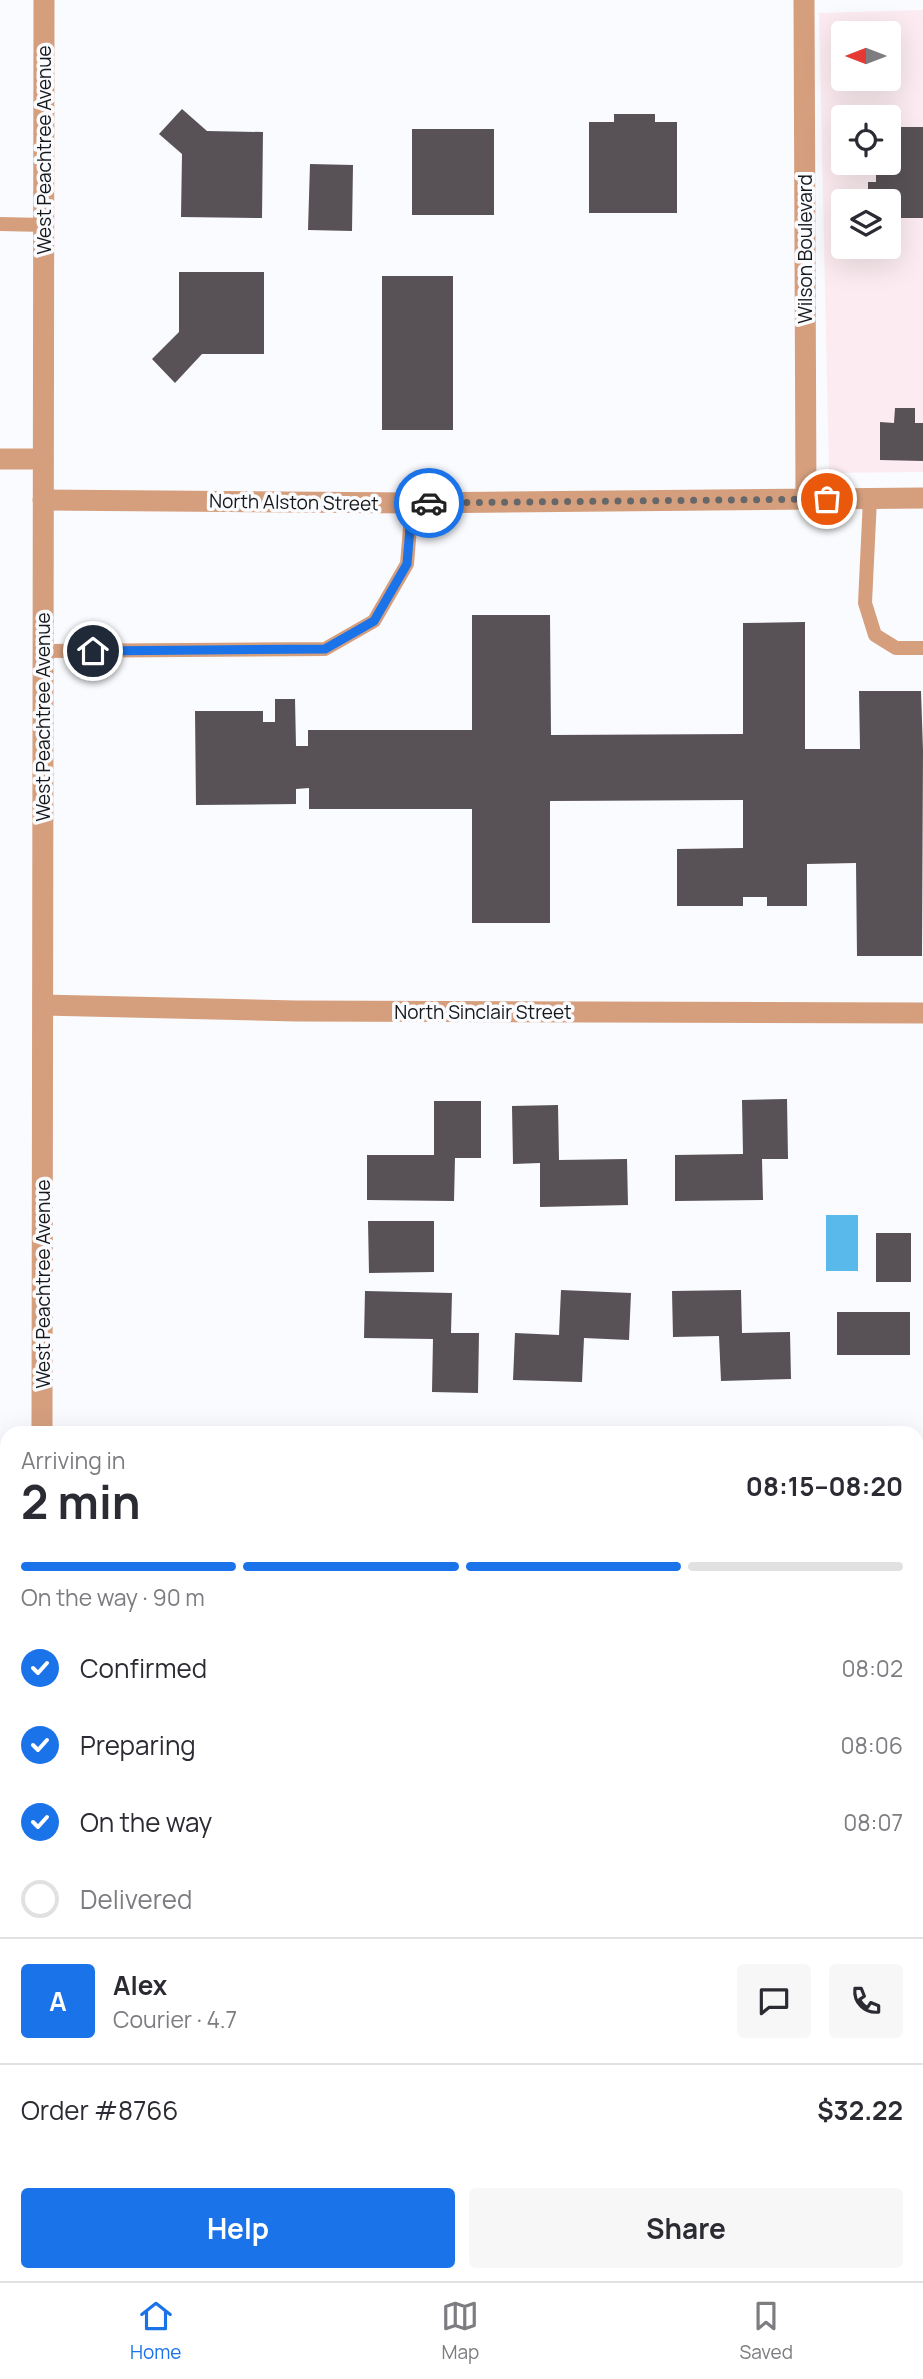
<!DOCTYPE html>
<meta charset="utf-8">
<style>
body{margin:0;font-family:Manrope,sans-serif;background:#f7f7f7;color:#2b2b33;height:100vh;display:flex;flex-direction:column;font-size:26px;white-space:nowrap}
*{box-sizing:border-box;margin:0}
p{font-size:23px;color:#7c7c81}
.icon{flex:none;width:38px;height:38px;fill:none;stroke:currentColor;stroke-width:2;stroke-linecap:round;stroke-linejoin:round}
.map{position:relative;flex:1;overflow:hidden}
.side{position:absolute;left:0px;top:1426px;width:924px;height:856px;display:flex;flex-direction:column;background:#fff;border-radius:21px 21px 0 0;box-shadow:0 7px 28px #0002}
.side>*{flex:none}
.needle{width:46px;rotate:270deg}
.tools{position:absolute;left:831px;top:21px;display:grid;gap:14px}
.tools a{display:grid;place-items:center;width:70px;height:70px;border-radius:7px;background:#fff;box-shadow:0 7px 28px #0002;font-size:35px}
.pin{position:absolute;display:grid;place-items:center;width:60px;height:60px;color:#fff;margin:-30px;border:4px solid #fff;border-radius:50%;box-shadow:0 2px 7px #0007}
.courier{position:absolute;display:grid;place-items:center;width:70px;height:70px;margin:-35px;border:5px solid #1a73e8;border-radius:50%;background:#fff;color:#222;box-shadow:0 2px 9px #0007}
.overview em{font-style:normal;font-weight:700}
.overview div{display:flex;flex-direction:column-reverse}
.overview{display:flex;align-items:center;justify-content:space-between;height:119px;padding:0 21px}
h1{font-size:46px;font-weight:700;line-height:52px}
.bar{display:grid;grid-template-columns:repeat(4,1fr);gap:10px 7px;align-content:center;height:84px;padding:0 21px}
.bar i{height:9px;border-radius:5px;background:#e1e1e2}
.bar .active{background:#1a73e8}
.bar p{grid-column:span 4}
.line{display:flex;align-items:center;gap:18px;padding:0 21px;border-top:2px solid #e1e1e2}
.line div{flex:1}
.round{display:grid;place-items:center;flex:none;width:74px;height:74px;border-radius:7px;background:#f7f7f7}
ol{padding:0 21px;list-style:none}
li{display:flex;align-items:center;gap:21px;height:77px}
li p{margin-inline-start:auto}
li .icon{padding:7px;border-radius:50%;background:#1a73e8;color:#fff;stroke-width:4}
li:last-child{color:#7c7c81}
li i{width:38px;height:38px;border:4px solid #e1e1e2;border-radius:50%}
.cta{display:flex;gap:14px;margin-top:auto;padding:14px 21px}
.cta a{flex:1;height:80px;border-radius:7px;background:#1a73e8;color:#fff;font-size:28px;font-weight:700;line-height:80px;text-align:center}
.cta a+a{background:#f7f7f7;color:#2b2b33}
.menu{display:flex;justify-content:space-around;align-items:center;height:98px;border-top:2px solid #e1e1e2;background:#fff;font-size:19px;color:#7c7c81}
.menu a{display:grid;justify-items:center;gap:4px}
.menu .active{color:#1a73e8}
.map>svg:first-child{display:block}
.medical{fill:#fcecf1;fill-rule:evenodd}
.water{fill:#59b9eb}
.building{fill:#585156}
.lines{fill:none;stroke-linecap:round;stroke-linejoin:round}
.service{stroke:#d59f7e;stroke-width:14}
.minor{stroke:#d59f7e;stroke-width:21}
.tertiary{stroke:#d59f7e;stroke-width:21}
.done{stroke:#666769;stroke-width:7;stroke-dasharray:0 12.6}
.route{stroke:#1a73e8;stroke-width:9}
.labels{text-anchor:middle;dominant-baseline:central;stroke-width:7;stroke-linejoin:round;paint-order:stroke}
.street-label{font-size:19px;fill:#161719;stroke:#fafbfe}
</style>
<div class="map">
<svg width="923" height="2281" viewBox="0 0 923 2281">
<rect width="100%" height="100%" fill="#fafbfe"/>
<!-- medical -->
<path class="medical" d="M923,10V472L829,473L819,13ZM844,33H889V79H844ZM844,117H889V163H844ZM844,201H889V247H844Z"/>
<!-- water -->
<path class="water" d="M826,1215H858V1271H826Z"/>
<!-- building -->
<path class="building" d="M182,109L207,131L263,132L262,218L181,217L182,154L159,134Z
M614,114H655V122H677V213H589V122H614Z
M889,127H923V218H889V201H868V182H876V163H889Z
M412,129H494V215H412Z
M310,164L353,165L352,231L308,230Z
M179,272H264V354H202L175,383L152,359L179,332Z
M382,276H453V430H382Z
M895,408H915V423H923V461L880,460V422L894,423Z
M472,615H550L551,735L743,734V623L805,622V749H860L859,691H921L923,751L922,956H857L856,863L807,864V906H767V897H743V906H677V849L743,848V800L550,801V923H472V809H309V788L296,789V804L196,805L195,711H263V722H275V699H295L296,746H308V730H472Z
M787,1099L788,1159H762L763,1200L675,1201V1155L743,1154L742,1100Z
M434,1101H481V1158H455L454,1201L367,1200V1155H434Z
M558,1105L559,1160L627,1159L628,1205L540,1207V1163L513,1164L512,1106Z
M368,1221H434V1272L369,1273Z
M876,1233H911V1282H876Z
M561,1290L631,1293L629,1340L584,1338L582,1382L513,1380L515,1333L559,1335Z
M741,1290L742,1333L790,1332L791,1379L721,1381L719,1336L673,1337L672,1291Z
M365,1291L452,1293L451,1333H479L478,1393L432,1392L433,1339L364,1338Z
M837,1312H910V1355H837Z
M917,1574H923V1684H917Z
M920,1853H923V1919H920Z
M138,2275H226V2281H138Z
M376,2275H430L431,2281H378Z"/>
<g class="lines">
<!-- service -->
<path class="service" d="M0,224L44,225
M870,499L865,603L875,635L896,648H923
M43,651L325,649L374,621L407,564L412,503"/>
<!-- minor -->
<path class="minor" d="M804,0L806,499
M0,459H43
M43,500L412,503L923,498
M43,1005L296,1011L923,1013
M917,1458H923
M0,1468H7
M917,1762H923"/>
<!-- tertiary -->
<path class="tertiary" d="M42,1433L44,0
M41,2281V2275"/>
</g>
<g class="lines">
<!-- done -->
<path class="done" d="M429,503L827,499"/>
<!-- route -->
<path class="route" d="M93,651L325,649L374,621L407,564L412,503H429"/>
</g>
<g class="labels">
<!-- street labels -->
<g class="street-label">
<text transform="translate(44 150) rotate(-90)">West Peachtree Avenue</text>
<text transform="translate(805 249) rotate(-90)">Wilson Boulevard</text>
<text transform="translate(294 502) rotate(1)">North Alston Street</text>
<text transform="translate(43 717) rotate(-90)">West Peachtree Avenue</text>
<text x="483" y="1012">North Sinclair Street</text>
<text transform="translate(43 1284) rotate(-90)">West Peachtree Avenue</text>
</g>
</g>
</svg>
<div class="tools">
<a><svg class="needle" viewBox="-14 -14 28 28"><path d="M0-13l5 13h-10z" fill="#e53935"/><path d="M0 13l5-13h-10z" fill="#7c7c81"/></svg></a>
<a><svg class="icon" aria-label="locate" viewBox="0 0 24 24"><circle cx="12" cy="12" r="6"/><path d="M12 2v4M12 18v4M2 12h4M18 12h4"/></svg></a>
<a><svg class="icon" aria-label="layers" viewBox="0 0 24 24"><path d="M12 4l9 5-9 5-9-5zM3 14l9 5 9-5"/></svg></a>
</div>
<div class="pin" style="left:827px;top:499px;background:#ea580c"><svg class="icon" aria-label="bag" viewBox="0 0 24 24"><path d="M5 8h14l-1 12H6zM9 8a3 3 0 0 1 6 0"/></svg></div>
<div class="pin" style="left:93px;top:651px;background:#1f2937"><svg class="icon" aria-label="home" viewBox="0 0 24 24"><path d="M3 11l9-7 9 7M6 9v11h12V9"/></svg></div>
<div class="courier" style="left:429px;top:503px"><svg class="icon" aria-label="car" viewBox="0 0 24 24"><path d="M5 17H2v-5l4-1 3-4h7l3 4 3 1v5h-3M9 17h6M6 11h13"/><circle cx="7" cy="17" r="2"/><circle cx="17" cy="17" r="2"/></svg></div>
<section class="side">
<div class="overview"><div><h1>2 min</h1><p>Arriving in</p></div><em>08:15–08:20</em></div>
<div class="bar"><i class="active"></i><i class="active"></i><i class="active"></i><i></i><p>On the way · 90 m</p></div>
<ol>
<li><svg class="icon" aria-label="check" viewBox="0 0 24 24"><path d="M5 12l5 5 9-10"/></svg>Confirmed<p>08:02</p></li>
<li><svg class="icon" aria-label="check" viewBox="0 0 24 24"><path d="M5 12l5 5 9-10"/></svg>Preparing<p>08:06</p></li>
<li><svg class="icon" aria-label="check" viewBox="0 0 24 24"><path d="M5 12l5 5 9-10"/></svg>On the way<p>08:07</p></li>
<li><i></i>Delivered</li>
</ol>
<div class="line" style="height:126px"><b class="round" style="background:#1a73e8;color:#fff">A</b><div><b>Alex</b><p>Courier · 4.7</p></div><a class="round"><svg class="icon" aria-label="chat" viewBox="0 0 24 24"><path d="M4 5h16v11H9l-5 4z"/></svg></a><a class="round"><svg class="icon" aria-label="phone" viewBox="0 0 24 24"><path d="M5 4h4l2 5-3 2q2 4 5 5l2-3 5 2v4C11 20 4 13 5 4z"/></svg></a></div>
<div class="line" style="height:91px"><div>Order #8766</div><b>$32.22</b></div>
<div class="cta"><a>Help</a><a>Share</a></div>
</section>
</div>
<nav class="menu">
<a class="active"><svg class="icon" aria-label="home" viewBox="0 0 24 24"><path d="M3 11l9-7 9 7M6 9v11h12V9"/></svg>Home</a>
<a><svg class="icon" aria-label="map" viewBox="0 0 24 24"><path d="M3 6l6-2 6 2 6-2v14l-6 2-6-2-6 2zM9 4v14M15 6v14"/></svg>Map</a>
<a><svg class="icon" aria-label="saved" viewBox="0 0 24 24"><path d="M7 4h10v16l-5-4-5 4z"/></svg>Saved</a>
</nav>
